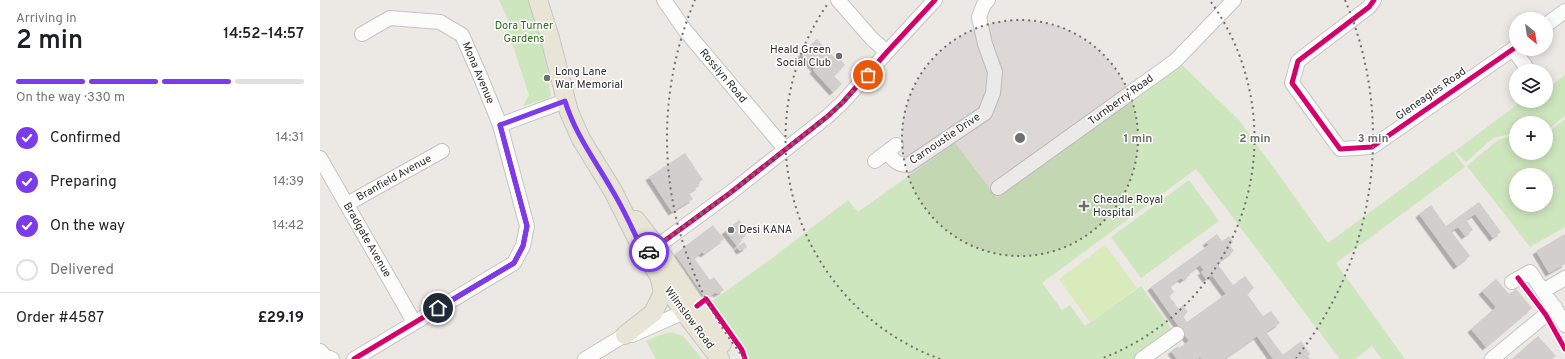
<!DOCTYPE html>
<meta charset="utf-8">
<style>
body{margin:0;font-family:Overpass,sans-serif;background:#f2f2f2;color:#202124;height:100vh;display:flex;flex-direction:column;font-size:15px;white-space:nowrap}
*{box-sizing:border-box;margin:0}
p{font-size:13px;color:#757577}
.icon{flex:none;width:22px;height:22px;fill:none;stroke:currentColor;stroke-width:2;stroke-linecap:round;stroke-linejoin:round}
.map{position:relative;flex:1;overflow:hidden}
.sheet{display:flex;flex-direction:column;background:#fff;width:320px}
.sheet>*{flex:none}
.needle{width:26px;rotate:150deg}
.buttons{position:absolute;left:1189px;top:12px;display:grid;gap:8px}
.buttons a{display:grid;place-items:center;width:44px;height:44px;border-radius:50%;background:#fff;box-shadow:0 2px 10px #0003;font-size:20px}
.pin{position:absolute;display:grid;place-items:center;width:34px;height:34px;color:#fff;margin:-17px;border:2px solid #fff;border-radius:50%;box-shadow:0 1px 4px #0007}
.courier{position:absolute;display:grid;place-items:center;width:40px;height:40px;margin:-20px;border:3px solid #7c3aed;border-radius:50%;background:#fff;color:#222;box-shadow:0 1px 5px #0007}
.head em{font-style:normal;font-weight:600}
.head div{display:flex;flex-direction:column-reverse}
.head{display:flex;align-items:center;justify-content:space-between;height:68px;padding:0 16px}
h1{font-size:26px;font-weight:600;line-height:30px}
.bar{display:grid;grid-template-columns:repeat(4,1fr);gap:6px 4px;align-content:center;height:48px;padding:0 16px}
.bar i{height:5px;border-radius:3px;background:#e0e0e0}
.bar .current{background:#7c3aed}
.bar p{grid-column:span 4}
.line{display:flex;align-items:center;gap:10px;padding:0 16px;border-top:1px solid #e0e0e0}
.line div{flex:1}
ol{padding:0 16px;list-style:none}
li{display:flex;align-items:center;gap:12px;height:44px}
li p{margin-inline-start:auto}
li .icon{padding:4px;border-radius:50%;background:#7c3aed;color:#fff;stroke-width:4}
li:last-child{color:#757577}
li i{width:22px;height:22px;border:2px solid #e0e0e0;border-radius:50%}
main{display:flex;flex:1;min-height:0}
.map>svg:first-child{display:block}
.green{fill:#cee6be;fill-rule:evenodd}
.pitch{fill:#d9eabb}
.building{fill:#d1cecb;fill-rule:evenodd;filter:url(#shadow)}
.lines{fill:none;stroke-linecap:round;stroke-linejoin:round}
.minor-casing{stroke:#c5c4c5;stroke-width:16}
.major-casing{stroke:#c6c5c4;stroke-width:20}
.minor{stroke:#fcfcfb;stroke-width:14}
.major{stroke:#e8e4d6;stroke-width:18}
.cycleway-casing{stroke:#fff;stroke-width:8}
.cycleway{stroke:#d6006c;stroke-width:5}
.done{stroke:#706f6e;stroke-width:4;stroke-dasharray:0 7.2}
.route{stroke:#7c3aed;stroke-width:5}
.ring{fill:none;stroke:#706f6e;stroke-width:2;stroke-dasharray:2 4}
.poi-dot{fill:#706f6e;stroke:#fff;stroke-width:1.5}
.labels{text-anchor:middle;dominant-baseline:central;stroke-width:3;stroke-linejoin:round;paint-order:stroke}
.park-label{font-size:11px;fill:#2c6e1b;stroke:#fff}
.poi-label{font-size:11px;fill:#2e2e2e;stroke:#fff;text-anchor:start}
.street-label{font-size:11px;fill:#2e2e2e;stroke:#fff}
.centre{fill:#706f6e;stroke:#fff;stroke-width:2}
.ring-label{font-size:12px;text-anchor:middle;font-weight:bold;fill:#706f6e;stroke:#fff;stroke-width:3;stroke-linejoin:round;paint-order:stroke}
</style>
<main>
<section class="sheet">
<div class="head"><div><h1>2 min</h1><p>Arriving in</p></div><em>14:52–14:57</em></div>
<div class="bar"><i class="current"></i><i class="current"></i><i class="current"></i><i></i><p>On the way · 330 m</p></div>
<ol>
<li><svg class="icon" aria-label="check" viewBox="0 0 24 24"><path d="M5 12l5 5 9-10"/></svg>Confirmed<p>14:31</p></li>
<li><svg class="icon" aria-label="check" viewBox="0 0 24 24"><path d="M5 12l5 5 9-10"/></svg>Preparing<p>14:39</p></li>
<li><svg class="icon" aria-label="check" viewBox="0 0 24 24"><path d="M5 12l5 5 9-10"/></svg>On the way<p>14:42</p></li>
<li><i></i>Delivered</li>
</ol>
<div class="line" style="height:52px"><div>Order #4587</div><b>£29.19</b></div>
</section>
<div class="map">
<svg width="1245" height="359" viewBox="0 0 1245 359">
<defs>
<filter id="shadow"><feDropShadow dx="-3.5" dy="3.5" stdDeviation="0" flood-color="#0004"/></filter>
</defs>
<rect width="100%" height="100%" fill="#ece8e4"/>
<!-- green -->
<path class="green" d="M179,0H209C221,27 227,66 231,95L229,98L203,106L209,95L187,28L191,26Z
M861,64L919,120L1008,243L1133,151L1145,167L1016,263L1085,359H1062L1052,346L1035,359H1020L876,169L722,283L742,310L750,305L765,326L821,286L854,332L817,359H425L388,304L451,259L528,200L538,212L635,143L677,198Z
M1245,75V116L1226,131V123H1196V134L1194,133L1173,138L1146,162L1135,151L1202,101H1226V90Z
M1245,119V227L1210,247L1147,166L1178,140L1194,135L1196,138V153H1226V134ZM1196,175H1226V205H1196Z
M869,180L899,221L821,278L791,237Z
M351,332L363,336L382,359H336L326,341L340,335Z"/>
<!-- pitch -->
<path class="pitch" d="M785,245L817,288L770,322L739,279Z"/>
<!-- building -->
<path class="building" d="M497,39L518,61L520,59L525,65L514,76L522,84L513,92L493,70L495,68L481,54Z
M365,153L383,180L377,183L379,186L369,193L373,199L352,212L329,177Z
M1159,202L1181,232L1173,238L1155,214L1146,220L1153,230L1145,236L1138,227L1131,231L1150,256L1137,266L1099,214L1111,205L1126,226Z
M419,220L429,232L420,239L422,241L417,246L405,231Z
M393,225L404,239L384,254L382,252L374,258L390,280L394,277L404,290L397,294L396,292L386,299L355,254Z
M897,234L902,241L909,236L913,242L910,245L914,251L897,263L913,285L925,276L934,288L927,294L943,316L951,311L960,323L946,332L963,355L981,341L990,354L988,356L990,359H953L937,336L904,359H882L880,357L877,359H857L851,351L858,346L859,348L869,341L831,287L889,245L886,242ZM880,265L884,270L881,272L886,279L892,275L906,294L867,322L863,316L868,312L863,305L859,309L849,296L854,292L850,286L861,278L863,280L870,275L869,273Z
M1245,234V264L1229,273L1216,251Z
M424,242L427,247L420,251L417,247Z
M1176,279L1189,294L1196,289L1212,308L1166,347L1151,329L1176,307L1162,291Z
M1218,336L1236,356L1232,359H1192Z"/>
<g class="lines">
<defs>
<path id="minor" d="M344,0L364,29L465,149
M518,0L552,39L567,52
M1054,0L1049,7L978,61L972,83L1020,149L1052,147L1196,47
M1226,25L1245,11
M42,34L70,18L120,22L142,35L161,78L180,125L245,101
M1193,49L1209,71
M568,152C573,160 577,165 588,165L665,113L673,93L675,72L665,44L659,17L664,4L668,0
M0,158L94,322
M555,161L576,145
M678,188L855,61L914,0
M27,204L122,151
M328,253L410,193L508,116L523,102L567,52L615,0
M1192,282L1210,272L1238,313L1245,325
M1223,291L1245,278
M312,335L373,308
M0,351L5,356L12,359
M34,359L194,263L203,246L207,226L180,125
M265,359L313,330
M822,359L857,334
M1172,359L1235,307"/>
<path id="major" d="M218,0L230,38L249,112L261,139L293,191L325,255L364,312L400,359
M316,220L336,246L402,344
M305,335L333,313L343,293L340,279"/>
</defs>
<!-- minor casing -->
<use href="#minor" class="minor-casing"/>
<!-- major casing -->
<use href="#major" class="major-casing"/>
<!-- minor -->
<use href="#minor" class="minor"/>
<!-- major -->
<use href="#major" class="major"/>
<defs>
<path id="cycleway" d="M1054,0L1049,7L978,61L972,83L1020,149L1052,147L1196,47
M325,255L410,193L508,116L523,102L567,52L615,0
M1198,278L1226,315L1245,349
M377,306L386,299L422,350L425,359
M34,359L194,263L203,246L207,226L180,125"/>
</defs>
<!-- cycleway casing -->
<use href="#cycleway" class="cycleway-casing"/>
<!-- cycleway -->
<use href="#cycleway" class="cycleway"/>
</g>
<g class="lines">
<!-- done -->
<path class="done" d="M329,252L410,193L508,116L523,102L548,75"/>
<!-- route -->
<path class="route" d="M118,308L194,263L203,246L207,226L180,125L245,101C255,134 275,160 292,190C305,211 314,233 325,255L329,252"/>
</g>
<!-- distance rings -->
<circle cx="700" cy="138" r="118" fill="#706f6e" fill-opacity=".12"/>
<g class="ring">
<circle cx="700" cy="138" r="118"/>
<path d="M620 359A235 235 0 0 1 509 2M891 2A235 235 0 0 1 780 359"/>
<path d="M424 358A353 353 0 0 1 375 0M1025 0A353 353 0 0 1 976 358"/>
</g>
<!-- markers -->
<g class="poi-dot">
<circle cx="519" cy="56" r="4"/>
<circle cx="227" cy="78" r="4"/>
<path d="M762 200h4v4h4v4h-4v4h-4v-4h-4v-4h4z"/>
<circle cx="411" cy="230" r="4"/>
</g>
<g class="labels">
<!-- park labels -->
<g class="park-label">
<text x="204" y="26">Dora Turner<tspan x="204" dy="13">Gardens</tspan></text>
</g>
<!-- poi labels -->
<g class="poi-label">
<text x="511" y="50" text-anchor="end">Heald Green<tspan x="511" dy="13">Social Club</tspan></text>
<text x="235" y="72">Long Lane<tspan x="235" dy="13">War Memorial</tspan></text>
<text x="773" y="200">Cheadle Royal<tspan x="773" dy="13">Hospital</tspan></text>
<text x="419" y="230">Desi KANA</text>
</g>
<!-- street labels -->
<g class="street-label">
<text transform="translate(158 73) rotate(67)">Mona Avenue</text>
<text transform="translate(403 76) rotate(50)">Rosslyn Road</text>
<text transform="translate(1111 94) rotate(-35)">Gleneagles Road</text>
<text transform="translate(801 100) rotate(-36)">Turnberry Road</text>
<text transform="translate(625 139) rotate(-34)">Carnoustie Drive</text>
<text transform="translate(74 178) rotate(-29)">Branfield Avenue</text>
<text transform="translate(47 240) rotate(60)">Bradgate Avenue</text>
<text transform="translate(369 318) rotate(53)">Wilmslow Road</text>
</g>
</g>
<circle cx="700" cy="138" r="6" class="centre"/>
<g class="ring-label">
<text x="818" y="142">1 min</text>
<text x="935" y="142">2 min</text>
<text x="1053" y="142">3 min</text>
</g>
</svg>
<div class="buttons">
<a><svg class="needle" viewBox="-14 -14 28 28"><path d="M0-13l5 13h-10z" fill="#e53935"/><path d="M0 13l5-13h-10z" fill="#757577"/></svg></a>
<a><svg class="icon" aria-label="layers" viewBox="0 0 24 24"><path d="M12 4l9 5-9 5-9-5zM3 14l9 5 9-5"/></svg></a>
<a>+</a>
<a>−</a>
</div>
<div class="pin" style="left:548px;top:75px;background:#ea580c"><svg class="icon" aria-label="bag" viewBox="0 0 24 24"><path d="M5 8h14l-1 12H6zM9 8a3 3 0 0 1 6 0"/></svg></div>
<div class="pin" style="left:118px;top:308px;background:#1f2937"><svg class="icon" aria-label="home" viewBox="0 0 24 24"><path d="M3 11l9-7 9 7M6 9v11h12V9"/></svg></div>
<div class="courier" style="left:329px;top:252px"><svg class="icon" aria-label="car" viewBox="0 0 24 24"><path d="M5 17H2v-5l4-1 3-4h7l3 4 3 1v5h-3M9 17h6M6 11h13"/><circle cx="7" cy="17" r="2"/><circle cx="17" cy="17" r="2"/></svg></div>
</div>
</main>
